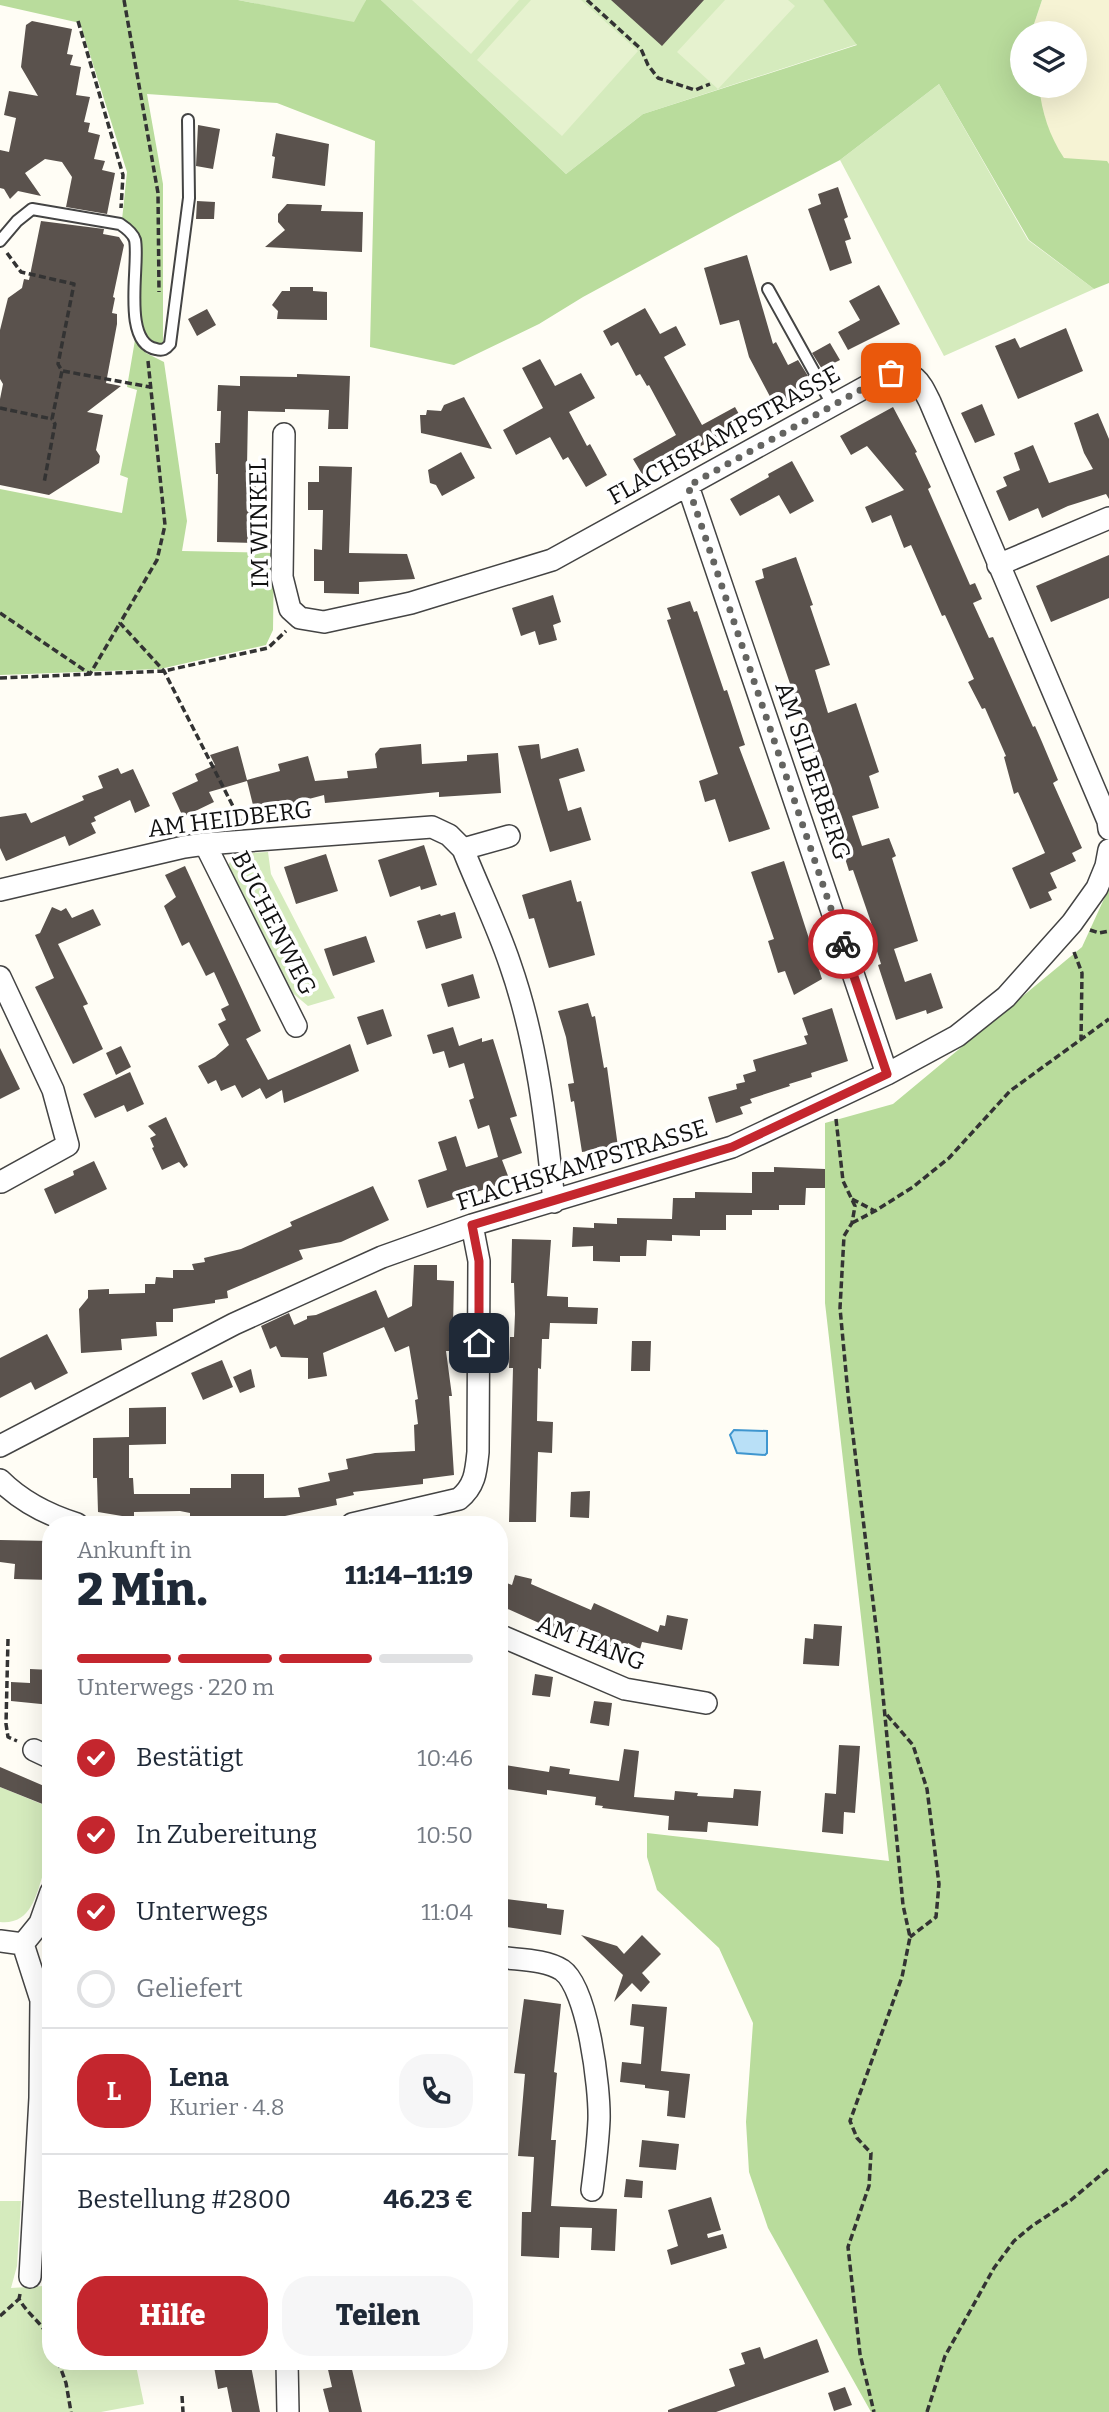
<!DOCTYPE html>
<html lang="de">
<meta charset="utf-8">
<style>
body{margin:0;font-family:Bitter,serif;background:#f6f6f7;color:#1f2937;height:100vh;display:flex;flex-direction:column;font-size:26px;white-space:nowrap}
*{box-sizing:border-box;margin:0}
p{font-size:23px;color:#747a83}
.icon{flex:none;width:38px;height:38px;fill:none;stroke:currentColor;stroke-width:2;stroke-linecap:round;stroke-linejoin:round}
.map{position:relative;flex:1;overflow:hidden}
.panel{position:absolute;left:42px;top:1516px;width:466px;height:854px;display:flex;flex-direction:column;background:#fff;border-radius:28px;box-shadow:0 7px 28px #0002}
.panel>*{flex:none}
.controls{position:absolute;left:1010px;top:21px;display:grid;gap:14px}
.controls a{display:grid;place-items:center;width:77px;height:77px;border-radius:50%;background:#fff;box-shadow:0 7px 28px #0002;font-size:35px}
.pin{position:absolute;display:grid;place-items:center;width:60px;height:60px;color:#fff;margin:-30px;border-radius:14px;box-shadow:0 4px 10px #0006}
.courier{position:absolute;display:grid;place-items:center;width:70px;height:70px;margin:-35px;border:5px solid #c4262e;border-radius:50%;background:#fff;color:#222;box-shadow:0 2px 9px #0007}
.summary em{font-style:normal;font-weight:800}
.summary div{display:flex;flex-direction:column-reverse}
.summary{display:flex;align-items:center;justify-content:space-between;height:119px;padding:0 35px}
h1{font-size:46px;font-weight:800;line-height:52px}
.bar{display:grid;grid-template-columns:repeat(4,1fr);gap:10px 7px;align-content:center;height:84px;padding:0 35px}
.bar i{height:9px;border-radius:5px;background:#e0e1e3}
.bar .on{background:#c4262e}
.bar p{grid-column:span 4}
.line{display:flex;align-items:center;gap:18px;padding:0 35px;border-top:2px solid #e0e1e3}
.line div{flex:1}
.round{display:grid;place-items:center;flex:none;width:74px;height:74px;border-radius:28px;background:#f6f6f7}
ol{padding:0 35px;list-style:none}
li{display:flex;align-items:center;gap:21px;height:77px}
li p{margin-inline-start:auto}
li .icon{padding:7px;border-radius:50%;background:#c4262e;color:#fff;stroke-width:4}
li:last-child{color:#747a83}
li i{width:38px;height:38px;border:4px solid #e0e1e3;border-radius:50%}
.button{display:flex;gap:14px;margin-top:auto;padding:14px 35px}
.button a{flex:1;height:80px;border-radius:28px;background:#c4262e;color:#fff;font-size:28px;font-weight:800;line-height:80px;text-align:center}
.button a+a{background:#f6f6f7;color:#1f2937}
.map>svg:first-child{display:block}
.farmland{fill:#f6f3d4}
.green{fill:#d5ebbd}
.forest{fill:#b9dc9c}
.pitch{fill:#e6f2cf}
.water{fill:#b9e0f7;stroke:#3f96cf;stroke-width:2}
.building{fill:#5a524d}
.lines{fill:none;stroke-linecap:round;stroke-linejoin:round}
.lane-casing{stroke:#444;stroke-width:14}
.street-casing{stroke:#444;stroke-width:24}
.path{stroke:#333;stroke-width:3.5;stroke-dasharray:7 3.5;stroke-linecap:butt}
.lane{stroke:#fff;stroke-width:10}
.street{stroke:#fff;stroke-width:21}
.done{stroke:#646461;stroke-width:7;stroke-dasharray:0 12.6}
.route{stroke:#c4262e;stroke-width:9}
.labels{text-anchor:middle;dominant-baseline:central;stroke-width:7;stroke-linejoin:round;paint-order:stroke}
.street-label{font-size:24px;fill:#111;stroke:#fff}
</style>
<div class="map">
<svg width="1109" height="2412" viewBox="0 0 1109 2412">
<rect width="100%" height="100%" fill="#fffdf5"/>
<!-- farmland -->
<path class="farmland" d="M1042,0H1109V245L1005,113L1022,86H1074V33H1031Z"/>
<!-- green -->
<path class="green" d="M238,0H366L355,23Z
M381,0H823L858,44L643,114L566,174Z
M939,84L1028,240L1094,289L944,356L840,160Z
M268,852L271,874L335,998L308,1006L283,985L225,870L235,854Z
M0,1787L44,1805L51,1791C51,1809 53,1829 51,1847C50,1856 46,1865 43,1874C36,1897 30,1925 0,1922Z
M0,2201H21L17,2266L11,2288L43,2286L51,2290V2361H135L144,2404L101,2412H0Z"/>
<!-- forest -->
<path class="forest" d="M0,0H238L354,22L366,0H381L566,174L643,114L857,45L823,0H1042L1031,33H1022V86H1039C1042,113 1049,135 1064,158L1107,161L1109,164V283L1094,289L1029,240L939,84L840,160L736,214L583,297L539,324L454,365L370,347L375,141L277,103L147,94L163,184V346L148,339L140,329L138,238L122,220L127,172L80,23L0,5Z
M135,340L146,353L164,362L187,521L182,551L274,553L273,630L266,645L160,669L0,675V489L122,513L128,478L120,475L137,390L127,387Z
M1109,888V2412H871L768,2228L749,2172L746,2122L753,2023L719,1948L657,1890L647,1857V1833L889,1861L825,1303V1123L893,1104L1082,947Z"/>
<!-- pitch -->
<path class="pitch" d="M412,0H519L471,54Z
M531,0H581L638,51L562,136L477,60Z
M725,0H788L795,6L718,89L677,52Z"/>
<!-- water -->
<path class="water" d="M734,1430L767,1431V1453L765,1455L737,1453L730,1435Z"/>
<!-- building -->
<path class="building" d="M611,0H704L662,46Z
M32,21L72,29L67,54L73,55L70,65L81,67L76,95L90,97L84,122L90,123L88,132L100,135L94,159L105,161L102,170L115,173L107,214L66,207L72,177L62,162L45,159L25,173L41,196L18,191L10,199L4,189L0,188V150L9,152L16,118L4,115L9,91L38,96L21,67L26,25Z
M198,125L220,129L213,169L196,166Z
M276,133L329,144L325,186L272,178L275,157L272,156Z
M838,187L848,217L844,219L851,239L845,241L852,263L830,271L808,209L821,204L818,194Z
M197,201L215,202L214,219H196Z
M287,204L322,205L321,211L363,212L362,252L265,247L285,230L278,222V214Z
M41,221L104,229L103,234L119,237L124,245L113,297L115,298L112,313L117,314V324L106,383L121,386L87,412L103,415L96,450L100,456L99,463L49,495L0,485V399L3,384L0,379V330L8,298L22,288L24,279L29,280Z
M747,255L773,344L776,342L788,365L798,360L808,376L798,382L803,391L775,406L749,357L739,320L720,325L704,268Z
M879,285L900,324L848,350L838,332L860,320L849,301Z
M290,287H313V291L327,292V320L277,319L278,311L272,305L282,291H290Z
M645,308L660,334L676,326L686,345L664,357L702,425L735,407L744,423L686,454L684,452L642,474L633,459L676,435L649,385L647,386L640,374L636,376L618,342L611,346L603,331Z
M207,309L216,325L197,336L188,319Z
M1066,328L1083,371L1018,399L995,346L1015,338L1020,348Z
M830,343L840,360L822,369L812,353Z
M540,359L555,386L581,373L595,398L569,412L587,446L590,444L607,475L586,487L568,457L563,460L550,437L516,455L503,430L543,408L522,368Z
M297,374L350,376L348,429H328L329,410L285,409V412L248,411L247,467H256L255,543L217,542L218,474H216L215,443H220L221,411H217L218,385L240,386V376L297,377Z
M464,397L492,449L421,433L420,415H426L427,410L441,411L444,405Z
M982,404L995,435L975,443L961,413Z
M893,407L917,452L915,453L931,487L928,489L970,585L975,583L982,599L973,603L989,638L993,637L1033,727L1035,726L1042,742L1058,780L1053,783L1082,848L1072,853L1076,861L1050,873L1057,888L1048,892L1052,900L1030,909L1012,868L1045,853L1018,792L1014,794L1004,757L1006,756L985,708L982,709L968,682L974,679L945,615L942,616L911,545L904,548L891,515L872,523L865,507L904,490L867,446L851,455L840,436Z
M1098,413L1109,439V499L1106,494L1068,506L1042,518L1038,508L1009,521L996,491L1007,486L1003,477L1020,470L1014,453L1033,445L1049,483L1093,469L1084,453L1074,423Z
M461,452L475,478L442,496L436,485L430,483L428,470Z
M792,461L814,501L790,514L779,495L740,516L730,499L769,477L768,474Z
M319,466L352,467L349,553L407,554L415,579L359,582V594L324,593V581H314V549L322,550L323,510H308V482H319Z
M1109,555V598L1051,622L1036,586Z
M796,557L813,605L810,606L830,665L815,670L828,713L856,703L879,772L869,776L879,808L852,816L862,846L889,838L896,856L892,858L918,941L894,949L905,982L931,973L943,1008L927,1014L926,1010L896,1020L878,965L881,964L872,935L875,934L853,870L849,871L819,776L817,777L810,758L815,757L755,581L764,578L762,569Z
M553,595L561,622L553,625L557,640L539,645L535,631L521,636L512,608Z
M690,601L694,612L697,611L724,691L727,690L745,745L739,747L770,829L729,842L715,799L705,802L699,781L718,774L667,620L671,619L667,608Z
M421,744L422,764L467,761V755L498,753L501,793L439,797V792L325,803L324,795L255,813L247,781L209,792L214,802L183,817L172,793L198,781L195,774L215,765L210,755L238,746L247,780L280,771L278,764L308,756L315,781L348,778L347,771L377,768L375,754L380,748Z
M539,744L541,759L578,748L585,771L559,779L568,811L581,807L591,840L550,852L518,746Z
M118,768L121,774L133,769L150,806L135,813L130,800L94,817L96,821L91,823L96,833L69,846L65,836L6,861L0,848V817L26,813L31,823L84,800L82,796L103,788L98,776Z
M424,845L437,885L421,890L420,886L390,897L378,860Z
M326,854L338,891L296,904L284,867Z
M784,861L822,979L794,995L785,971L778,973L768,941L774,939L751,872Z
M185,866L261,1031L246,1039L268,1080L350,1044L359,1071L284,1103L282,1090L266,1099L260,1088L242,1098L235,1085L221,1091L216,1080L208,1084L198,1066L215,1057L229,1045L218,1024L226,1020L221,1009L229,1005L214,972L206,976L189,942L182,946L164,906L176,897L165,875Z
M571,880L577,902L581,901L595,955L549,968L534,918L529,919L522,895Z
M52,907L61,911L66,908L72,918L93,909L101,925L58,944L88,1004L83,1006L103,1049L73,1064L35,987L54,978L35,935L40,933Z
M455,912L462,938L426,949L417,921L440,914L441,916Z
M366,936L375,962L333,976L324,949Z
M473,974L480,998L448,1007L441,984Z
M588,1003L592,1017L595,1016L604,1068L607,1067L618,1147L582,1152L574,1101L571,1102L568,1084L574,1083L566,1037L558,1011Z
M832,1008L848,1061L811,1073L812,1077L789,1084L790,1086L750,1099L752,1103L740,1107L743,1114L716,1123L708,1097L737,1089L736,1084L745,1082L743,1075L756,1071L753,1060L807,1044L804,1036L808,1035L802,1018Z
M383,1009L392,1036L367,1045L357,1017Z
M453,1027L459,1046L482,1038V1042L493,1039L517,1116L510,1118L522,1153L502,1160L510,1181L427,1208L418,1180L447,1170L438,1142L456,1136L466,1167L498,1157L489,1125L478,1129L469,1100L474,1098L464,1063L449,1068L444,1051L433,1054L427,1035Z
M121,1046L131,1067L116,1075L106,1053Z
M0,1048L20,1089L0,1099Z
M130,1072L144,1104L127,1112L124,1105L95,1118L83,1094Z
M166,1117L188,1165L184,1168L179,1162L162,1170L152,1148L154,1147L150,1138L156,1135L148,1126Z
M94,1161L107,1189L55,1214L44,1189L74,1175L73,1171Z
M774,1167L825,1169V1188H806L805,1205H779V1210H752V1215H726V1230H700V1236L672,1235V1241L647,1240L646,1256H620V1262L593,1261V1246L572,1247L573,1227L594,1228V1223L617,1224V1218L672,1219L673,1198H695V1192L752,1193V1172H774Z
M373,1186L389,1220L341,1242L299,1250L303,1259L227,1291L228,1298L215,1300V1303L173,1309V1322H156L157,1336L121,1339L122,1350L81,1353L79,1309L88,1298V1290L109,1289V1294L145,1293V1284H155L156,1277L173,1278V1270H194L192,1264L205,1262L204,1258L241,1249L292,1226L290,1222Z
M512,1239L551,1240L547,1296L568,1297V1307L598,1308L597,1324L550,1323L549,1339H542L541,1369L538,1368L537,1421L553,1422L552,1453L538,1452L536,1522H509L513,1368H509L510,1337H514L515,1314L514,1283H511Z
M414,1265H437V1280L454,1281L453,1327L450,1326L449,1351H446L452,1396H449L454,1475L423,1479V1484L353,1492L354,1495L336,1499L337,1505L285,1516H250V1519H190V1513L180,1511L134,1512V1518L98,1512L97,1478H93V1438L129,1437V1441V1408L166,1407V1444L129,1445V1478H133L134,1494H190V1488H231V1474H264V1498L300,1497L298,1488L330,1481L328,1473L348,1469L346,1459L375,1453L415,1451L414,1425L418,1424L415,1400L418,1399L409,1346L395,1352L384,1327L323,1353L327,1376L308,1379V1358L281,1357L276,1346L270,1349L261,1326L289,1313L294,1325L307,1319V1316L316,1315L376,1290L388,1318L412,1306Z
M47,1334L68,1373L35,1390L31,1382L0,1398V1358Z
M632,1341H651L650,1371H631Z
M222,1360L233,1387L203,1400L191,1373Z
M251,1369L255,1387L240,1393L233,1377Z
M590,1491L589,1518L570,1517L571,1492Z
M0,1540L51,1541V1580L14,1579L15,1564L0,1562Z
M515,1575L532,1579L531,1584L591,1610L594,1603L658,1632L660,1625L665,1626L667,1615L688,1619L682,1650L642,1642L640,1649L628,1643L624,1652L572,1629L561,1626L559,1632L499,1605V1580L512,1585Z
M814,1624L842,1626L839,1666L803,1664L805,1638L813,1639Z
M30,1669L51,1670V1705L11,1701V1682L30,1683Z
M535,1674L553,1677L550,1697L532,1695Z
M594,1701L612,1703L609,1726L590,1723Z
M839,1745L860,1746L855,1813L844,1812L843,1834L822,1832L825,1793L836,1794Z
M624,1749L639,1751L634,1797L674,1800L675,1791L698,1793L697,1796L733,1798L734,1789L761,1791L758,1826L708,1822L707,1832L668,1830L669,1816L602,1808L603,1806L595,1805L596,1797L547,1790V1795L499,1788V1764L549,1772L550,1766L570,1769L569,1774L619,1781Z
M0,1767L51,1789L45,1805L0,1787Z
M499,1898L547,1904V1908L564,1910L561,1935L499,1926Z
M581,1935L617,1946L624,1954L642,1935L661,1954L642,1973L650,1982L641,1992L632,1983L614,2002L623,1975Z
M524,1999L561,2004L554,2072L557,2073L551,2140H556L551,2206L617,2209L615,2251L591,2250L592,2228L560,2227L559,2258L521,2256L522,2212H531L534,2157L518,2156L525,2074L514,2073Z
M632,2004L667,2007L661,2071L690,2074L685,2118L667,2116L669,2091L645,2088V2085L620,2082L622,2062L641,2064L644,2027L630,2025Z
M642,2140L679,2144L676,2170L639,2167Z
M626,2179L643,2181L642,2198L624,2197Z
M711,2197L721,2230L707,2234L708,2238L723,2234L727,2248L671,2265L667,2250L678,2246L668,2210Z
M817,2339L829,2372L716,2412H668V2410L735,2386L729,2369L745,2364L741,2353L760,2347L764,2359Z
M213,2361H250L260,2412H232L227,2387L218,2389Z
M326,2361H350L362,2412H329L323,2389L332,2387Z
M845,2387L852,2405L834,2411L828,2393Z"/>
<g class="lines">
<defs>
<path id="lane" d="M0,241L17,221L32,209L120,224C126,228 133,233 135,240C140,263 121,343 156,349C163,351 166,349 170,344L189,198L188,120
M768,289L833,406"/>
<path id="street" d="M284,434L282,577L290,609L300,618L324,622L411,603L552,560L891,373C916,371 920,382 930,402L1108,821L1109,829
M688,486L887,1074
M998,565L1109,518
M205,844L296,1026
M463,849L509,836
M0,890L184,847L205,844L432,827L449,835L463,849C478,887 497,925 510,964C537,1041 546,1122 554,1202
M0,977L53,1090L68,1145L1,1182
M0,1446L234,1324L382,1257L472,1225L732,1147L887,1074L957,1036L1006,997L1072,923L1097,888L1106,866L1109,850
M0,1480C22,1502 48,1515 77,1524
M352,1524L459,1499C475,1486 476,1472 478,1452L479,1261L472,1225
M499,1635L625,1689L706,1703
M34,1750L51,1758
M0,1941L23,1944L41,2000L40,2098L30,2277
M23,1944L40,1923L51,1892
M499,1957C518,1960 545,1959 562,1970C588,1988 600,2089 599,2120C598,2143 595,2167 592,2190
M287,2361L288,2412"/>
</defs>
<!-- lane casing -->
<use href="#lane" class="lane-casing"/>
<!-- street casing -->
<use href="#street" class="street-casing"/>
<!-- path -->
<path class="path" d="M124,0L158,193L159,292
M587,0L641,49L648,65L658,78L695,90L710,84
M78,21L123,175L121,208
M7,253L21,272L74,284L58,364L62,371L52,419L55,424L44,483
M148,361L165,525L157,560L120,623L164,671L241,822
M63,371L150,387
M0,408L52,419
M0,613L90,674L120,623
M0,678L164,671L268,648L286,631
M1090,930L1099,933L1109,931
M1074,952L1082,973L1081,1040
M836,1119L843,1181L855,1206L852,1223L844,1236L840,1308L848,1394L878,1643L903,1905L910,1937L902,1977L850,2121L857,2138L871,2153L869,2186L848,2247L860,2354L874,2412
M852,1199L875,1211
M852,1223L875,1211L913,1187L949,1158L1010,1091L1109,1019
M8,1639L6,1724L8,1737L17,1741
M887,1715L913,1745L927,1789L939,1884L936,1917L910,1937
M20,2294L19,2299C28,2315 44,2324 51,2342
M0,2316L19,2299
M58,2361L66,2383L71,2412
M182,2396L183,2412
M927,2412L945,2356L994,2268L1014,2241L1032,2226L1071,2200L1109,2168"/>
<!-- lane -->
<use href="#lane" class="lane"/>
<!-- street -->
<use href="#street" class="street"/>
</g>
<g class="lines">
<!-- done -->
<path class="done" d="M843,944L688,486L891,373"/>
<!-- route -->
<path class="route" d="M479,1343V1261L472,1225L732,1147L887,1074L843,944"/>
</g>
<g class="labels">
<!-- street labels -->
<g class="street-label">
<text transform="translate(724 435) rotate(-29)">FLACHSKAMPSTRASSE</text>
<text transform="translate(259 523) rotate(-91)">IM WINKEL</text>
<text transform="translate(813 771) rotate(71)">AM SILBERBERG</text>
<text transform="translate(230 819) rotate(-7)">AM HEIDBERG</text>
<text transform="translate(274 923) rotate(63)">BUCHENWEG</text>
<text transform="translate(582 1165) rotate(-17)">FLACHSKAMPSTRASSE</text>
<text transform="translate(591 1643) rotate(21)">AM HANG</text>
</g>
</g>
</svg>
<div class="controls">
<a><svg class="icon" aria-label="layers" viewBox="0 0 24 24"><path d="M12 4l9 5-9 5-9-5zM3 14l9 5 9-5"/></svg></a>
</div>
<div class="pin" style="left:891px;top:373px;background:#ea580c"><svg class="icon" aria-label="bag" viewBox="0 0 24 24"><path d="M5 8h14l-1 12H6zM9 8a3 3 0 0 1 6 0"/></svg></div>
<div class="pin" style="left:479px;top:1343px;background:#1f2937"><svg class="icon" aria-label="home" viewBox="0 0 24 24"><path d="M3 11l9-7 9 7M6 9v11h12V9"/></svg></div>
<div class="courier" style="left:843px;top:944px"><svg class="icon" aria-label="bike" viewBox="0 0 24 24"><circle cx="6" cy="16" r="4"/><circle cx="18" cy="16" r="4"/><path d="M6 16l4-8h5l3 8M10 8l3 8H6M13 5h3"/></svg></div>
<section class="panel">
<div class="summary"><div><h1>2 Min.</h1><p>Ankunft in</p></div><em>11:14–11:19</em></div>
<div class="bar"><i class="on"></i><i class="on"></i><i class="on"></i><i></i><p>Unterwegs · 220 m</p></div>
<ol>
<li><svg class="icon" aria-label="check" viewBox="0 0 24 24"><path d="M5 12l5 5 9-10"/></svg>Bestätigt<p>10:46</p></li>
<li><svg class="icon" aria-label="check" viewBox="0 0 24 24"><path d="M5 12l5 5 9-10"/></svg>In Zubereitung<p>10:50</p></li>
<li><svg class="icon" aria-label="check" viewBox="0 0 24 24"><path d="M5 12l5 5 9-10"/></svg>Unterwegs<p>11:04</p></li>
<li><i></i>Geliefert</li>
</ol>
<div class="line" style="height:126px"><b class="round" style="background:#c4262e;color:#fff">L</b><div><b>Lena</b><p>Kurier · 4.8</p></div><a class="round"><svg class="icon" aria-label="phone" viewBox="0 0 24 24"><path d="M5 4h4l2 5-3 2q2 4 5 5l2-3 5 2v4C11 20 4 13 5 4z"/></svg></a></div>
<div class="line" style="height:91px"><div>Bestellung #2800</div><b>46.23 €</b></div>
<div class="button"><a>Hilfe</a><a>Teilen</a></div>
</section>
</div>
